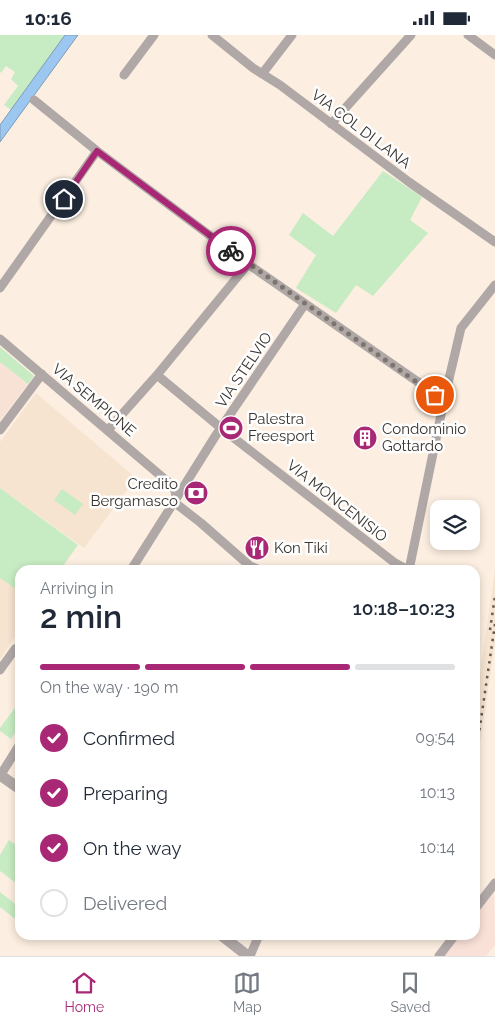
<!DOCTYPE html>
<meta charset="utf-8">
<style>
body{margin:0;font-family:Raleway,sans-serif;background:#f6f6f7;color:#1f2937;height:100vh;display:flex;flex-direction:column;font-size:19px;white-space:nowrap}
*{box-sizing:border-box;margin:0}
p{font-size:16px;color:#747a83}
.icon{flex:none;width:28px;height:28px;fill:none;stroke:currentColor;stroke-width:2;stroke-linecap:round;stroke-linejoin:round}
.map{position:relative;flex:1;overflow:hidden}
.details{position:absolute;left:15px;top:530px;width:465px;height:375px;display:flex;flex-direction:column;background:#fff;border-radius:15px;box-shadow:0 2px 8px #0003}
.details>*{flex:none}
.buttons{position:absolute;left:430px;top:465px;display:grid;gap:10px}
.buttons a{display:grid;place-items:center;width:50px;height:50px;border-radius:10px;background:#fff;box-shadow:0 2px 8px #0003;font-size:25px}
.pin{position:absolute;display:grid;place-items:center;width:42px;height:42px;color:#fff;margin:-21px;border:2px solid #fff;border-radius:50%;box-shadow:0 1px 5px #0007}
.courier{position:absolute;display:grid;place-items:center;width:50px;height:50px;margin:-25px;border:4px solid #a92875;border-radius:50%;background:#fff;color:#222;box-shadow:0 1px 6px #0007}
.headline em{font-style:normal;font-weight:600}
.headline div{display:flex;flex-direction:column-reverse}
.headline{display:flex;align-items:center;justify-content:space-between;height:85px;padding:0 25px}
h1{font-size:32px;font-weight:600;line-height:38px}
.bar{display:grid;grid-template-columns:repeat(4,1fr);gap:8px 5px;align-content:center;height:60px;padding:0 25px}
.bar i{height:6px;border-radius:4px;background:#e0e1e3}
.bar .current{background:#a92875}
.bar p{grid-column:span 4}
ol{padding:0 25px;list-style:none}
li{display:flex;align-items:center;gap:15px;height:55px}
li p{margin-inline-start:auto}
li .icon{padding:5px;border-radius:50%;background:#a92875;color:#fff;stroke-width:4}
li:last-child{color:#747a83}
li i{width:28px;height:28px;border:2px solid #e0e1e3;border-radius:50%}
.status{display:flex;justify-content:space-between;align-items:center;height:35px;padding:0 25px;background:#fff;direction:ltr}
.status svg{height:14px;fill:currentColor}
.tabs{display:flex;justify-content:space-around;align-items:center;height:70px;border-top:1px solid #e0e1e3;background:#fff;font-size:14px;color:#747a83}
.tabs a{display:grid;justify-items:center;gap:2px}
.tabs .current{color:#a92875}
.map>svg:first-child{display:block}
.commercial{fill:#fae1d8}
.industrial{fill:#f8e2d5}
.built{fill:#f6e3d0}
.green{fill:#c7ebc2}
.water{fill:#9cc7f0;stroke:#7e9bb6}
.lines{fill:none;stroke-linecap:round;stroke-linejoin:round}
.minor{stroke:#b0a8a6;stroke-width:9}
.tertiary{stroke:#b0a8a6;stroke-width:11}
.rail{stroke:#625b54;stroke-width:2.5;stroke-dasharray:2.5 5;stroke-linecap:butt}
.done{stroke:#7d756d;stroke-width:5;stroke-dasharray:0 9}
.route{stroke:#a92875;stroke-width:6}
.labels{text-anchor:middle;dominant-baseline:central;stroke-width:5;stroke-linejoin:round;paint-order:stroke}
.street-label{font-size:15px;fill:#39342f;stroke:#fefefe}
.poi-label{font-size:15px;fill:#39342f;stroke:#fefefe;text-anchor:start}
</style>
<div class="status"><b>10:16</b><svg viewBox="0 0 49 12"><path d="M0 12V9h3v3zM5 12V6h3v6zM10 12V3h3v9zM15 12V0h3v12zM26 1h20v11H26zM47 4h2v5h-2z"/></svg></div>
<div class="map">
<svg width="495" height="921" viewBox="0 0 495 921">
<rect width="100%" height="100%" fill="#fcefe1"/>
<!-- commercial -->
<path class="commercial" d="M494,856L495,910L486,921H442L459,900H475V880Z"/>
<!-- industrial -->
<path class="industrial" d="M0,327L28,349L0,386Z"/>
<!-- built -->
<path class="built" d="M36,358L136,443L84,513L0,453V407Z
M495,535V608L475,743V673Z
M0,543L20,557V594L0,625Z"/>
<!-- green -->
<path class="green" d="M0,0H65L11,75L4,70L18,51L11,44L15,37L6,31L1,38L0,37Z
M383,136L422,162L410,185L428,198L373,261L356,250L336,278L296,253L316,220L289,200L303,178L333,201Z
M0,312L34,341L28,349L0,327Z
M0,453L78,510L60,535H20V557L0,543Z
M62,454L83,469L75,480L54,465Z
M17,670L20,671V691L11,704L0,696V693Z
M9,805L20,813V851L0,836V820Z
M0,857L18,871L20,869V888L0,872Z"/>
<!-- water -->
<path class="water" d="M65,0H78L0,107V90Z"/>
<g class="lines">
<!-- minor -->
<path class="minor" d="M212,0L253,33L280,50L409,147L495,207
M468,0L495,20
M262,39L292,0
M124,40L154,0
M34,65L97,116L248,229L444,365
M331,89L411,0
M0,253L97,116
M0,304L168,447C174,452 178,458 174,467L131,535
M157,340L221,393L395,528L408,535
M0,395L42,339
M108,395L157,340L248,229
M260,535L250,531L201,488L174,467L216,400L305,269
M409,535L444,365L461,293L495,250
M0,635L15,614L20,617
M0,741L20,709
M475,874L495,848
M250,921L259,900
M439,921L455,900"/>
<!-- tertiary -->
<path class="tertiary" d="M0,740L20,754
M221,900L248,921"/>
<!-- rail -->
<path class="rail" d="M490,595L495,561
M475,725L495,589"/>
</g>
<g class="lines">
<!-- done -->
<path class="done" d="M231,216L435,360"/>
<!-- route -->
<path class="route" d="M64,164L97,116L231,216"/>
</g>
<!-- icons -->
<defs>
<symbol id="stadium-disc" viewBox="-11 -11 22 22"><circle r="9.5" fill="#a92875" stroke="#fefefe"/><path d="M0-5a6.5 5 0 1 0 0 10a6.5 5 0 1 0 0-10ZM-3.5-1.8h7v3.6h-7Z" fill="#fff"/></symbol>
<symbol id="building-disc" viewBox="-11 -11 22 22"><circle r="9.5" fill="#a92875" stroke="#fefefe"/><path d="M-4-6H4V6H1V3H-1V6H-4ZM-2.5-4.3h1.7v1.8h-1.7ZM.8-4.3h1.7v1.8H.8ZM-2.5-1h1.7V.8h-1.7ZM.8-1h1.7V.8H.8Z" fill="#fff"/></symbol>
<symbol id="bank-disc" viewBox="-11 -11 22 22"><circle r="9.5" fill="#a92875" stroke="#fefefe"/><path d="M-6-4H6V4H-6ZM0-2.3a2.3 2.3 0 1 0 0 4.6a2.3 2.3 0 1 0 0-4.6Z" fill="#fff"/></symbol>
<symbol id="restaurant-disc" viewBox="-11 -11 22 22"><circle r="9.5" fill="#a92875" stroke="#fefefe"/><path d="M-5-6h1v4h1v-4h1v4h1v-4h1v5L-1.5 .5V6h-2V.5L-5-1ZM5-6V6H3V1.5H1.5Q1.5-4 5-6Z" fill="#fff"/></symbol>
</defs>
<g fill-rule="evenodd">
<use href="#stadium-disc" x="217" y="379" width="28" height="28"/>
<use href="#building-disc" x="351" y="389" width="28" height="28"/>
<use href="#bank-disc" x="182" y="444" width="28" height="28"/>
<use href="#restaurant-disc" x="243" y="499" width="28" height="28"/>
</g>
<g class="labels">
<!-- street labels -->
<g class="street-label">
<text transform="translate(361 94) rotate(37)">VIA COL DI LANA</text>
<text transform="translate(244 335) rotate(-56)">VIA STELVIO</text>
<text transform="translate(94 365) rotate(40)">VIA SEMPIONE</text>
<text transform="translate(337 466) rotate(38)">VIA MONCENISIO</text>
</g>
<!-- poi labels -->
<g class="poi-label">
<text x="248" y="384">Palestra<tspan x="248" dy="17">Freesport</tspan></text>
<text x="382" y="394">Condominio<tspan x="382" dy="17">Gottardo</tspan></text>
<text x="178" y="449" text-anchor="end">Credito<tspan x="178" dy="17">Bergamasco</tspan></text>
<text x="274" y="513">Kon Tiki</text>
</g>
</g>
</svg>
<div class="buttons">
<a><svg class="icon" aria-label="layers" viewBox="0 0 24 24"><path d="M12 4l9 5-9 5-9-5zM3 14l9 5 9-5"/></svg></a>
</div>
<div class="pin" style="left:435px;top:360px;background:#ea580c"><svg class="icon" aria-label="bag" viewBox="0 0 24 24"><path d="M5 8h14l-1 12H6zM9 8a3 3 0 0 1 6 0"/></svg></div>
<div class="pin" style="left:64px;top:164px;background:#1f2937"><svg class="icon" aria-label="home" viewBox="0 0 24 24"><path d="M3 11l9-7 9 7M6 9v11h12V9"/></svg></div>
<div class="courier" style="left:231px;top:216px"><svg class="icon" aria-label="bike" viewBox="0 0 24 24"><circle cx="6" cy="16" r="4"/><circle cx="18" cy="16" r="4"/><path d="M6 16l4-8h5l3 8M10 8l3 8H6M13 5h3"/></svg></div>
<section class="details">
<div class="headline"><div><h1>2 min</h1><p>Arriving in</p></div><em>10:18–10:23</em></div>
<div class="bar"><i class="current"></i><i class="current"></i><i class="current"></i><i></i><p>On the way · 190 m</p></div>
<ol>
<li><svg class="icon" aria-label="check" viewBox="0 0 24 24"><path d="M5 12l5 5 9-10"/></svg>Confirmed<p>09:54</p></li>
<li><svg class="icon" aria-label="check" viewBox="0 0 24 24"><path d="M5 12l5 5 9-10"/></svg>Preparing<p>10:13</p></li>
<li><svg class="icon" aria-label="check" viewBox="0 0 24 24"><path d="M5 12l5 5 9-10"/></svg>On the way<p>10:14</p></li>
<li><i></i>Delivered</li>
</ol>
</section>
</div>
<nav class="tabs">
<a class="current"><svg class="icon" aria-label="home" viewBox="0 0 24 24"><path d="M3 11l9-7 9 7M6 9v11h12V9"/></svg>Home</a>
<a><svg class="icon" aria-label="map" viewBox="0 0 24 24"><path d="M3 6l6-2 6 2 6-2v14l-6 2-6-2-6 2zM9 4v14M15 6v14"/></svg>Map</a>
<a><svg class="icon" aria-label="saved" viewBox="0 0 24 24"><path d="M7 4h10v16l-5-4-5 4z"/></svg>Saved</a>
</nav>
